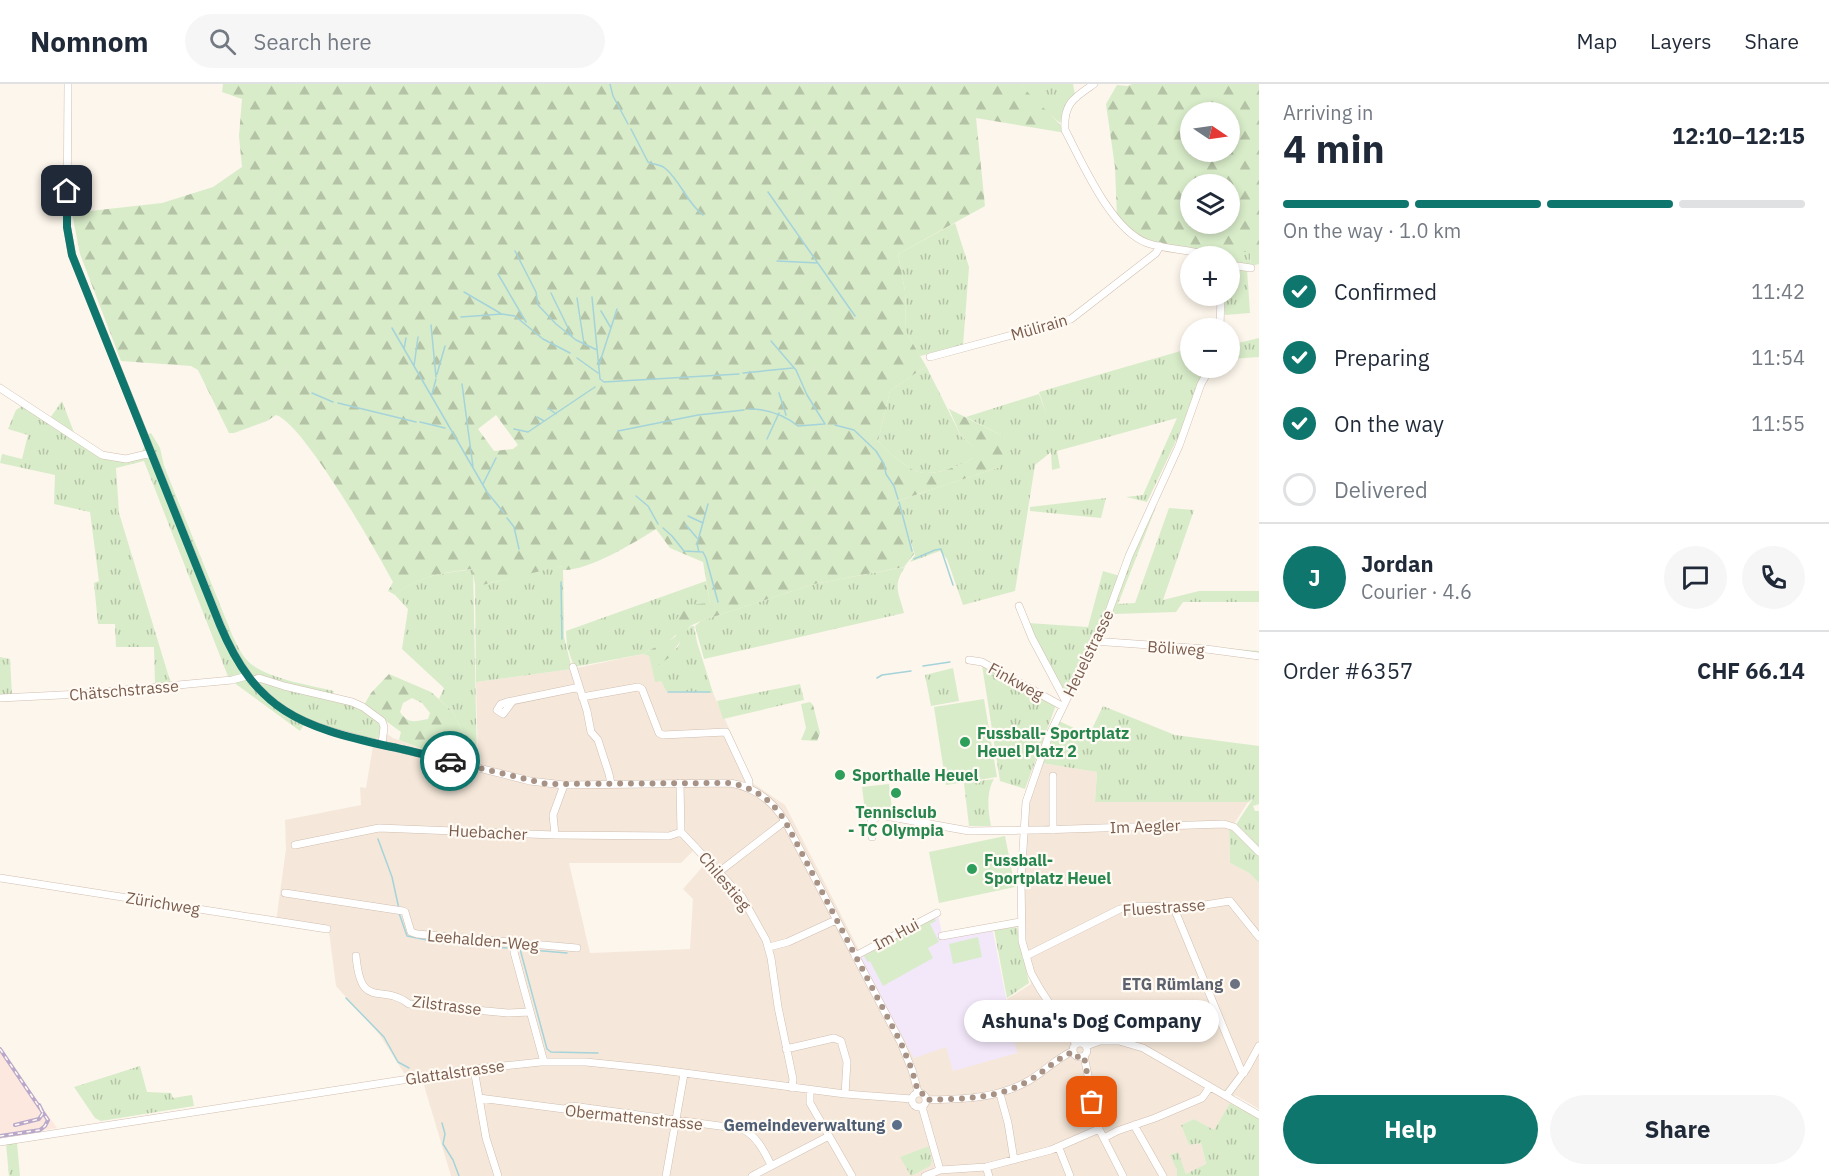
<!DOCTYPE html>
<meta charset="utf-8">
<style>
body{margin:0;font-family:"IBM Plex Sans",sans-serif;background:#f6f6f7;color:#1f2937;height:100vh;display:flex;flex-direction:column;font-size:22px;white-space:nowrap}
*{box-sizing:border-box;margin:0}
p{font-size:20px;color:#747a83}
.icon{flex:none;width:33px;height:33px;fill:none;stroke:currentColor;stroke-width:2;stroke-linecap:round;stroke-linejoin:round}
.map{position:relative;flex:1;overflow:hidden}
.sheet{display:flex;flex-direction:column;background:#fff;width:570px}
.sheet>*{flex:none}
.needle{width:39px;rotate:103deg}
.fabs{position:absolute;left:1180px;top:18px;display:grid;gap:12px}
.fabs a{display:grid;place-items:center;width:60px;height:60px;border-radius:50%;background:#fff;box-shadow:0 3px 9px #0003;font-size:30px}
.pin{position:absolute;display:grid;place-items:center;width:51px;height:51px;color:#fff;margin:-26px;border-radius:12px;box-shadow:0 3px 9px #0006}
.courier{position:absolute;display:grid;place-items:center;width:60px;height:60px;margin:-30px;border:4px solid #0f766e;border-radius:50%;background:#fff;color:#222;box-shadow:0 2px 8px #0007}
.bubble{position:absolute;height:42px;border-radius:21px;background:#fff;box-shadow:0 3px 9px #0003;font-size:20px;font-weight:800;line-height:42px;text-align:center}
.head em{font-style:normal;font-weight:800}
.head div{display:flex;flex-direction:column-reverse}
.head{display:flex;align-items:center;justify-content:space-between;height:102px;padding:0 24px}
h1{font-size:39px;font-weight:800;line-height:45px}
.bar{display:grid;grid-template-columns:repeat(4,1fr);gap:9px 6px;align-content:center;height:72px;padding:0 24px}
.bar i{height:8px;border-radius:4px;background:#e0e1e3}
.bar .selected{background:#0f766e}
.bar p{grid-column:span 4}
.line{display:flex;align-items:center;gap:15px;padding:0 24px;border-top:2px solid #e0e1e3}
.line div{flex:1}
.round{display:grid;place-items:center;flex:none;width:63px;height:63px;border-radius:32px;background:#f6f6f7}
ol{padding:0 24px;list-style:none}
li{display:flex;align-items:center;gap:18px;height:66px}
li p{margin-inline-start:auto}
li .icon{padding:6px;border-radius:50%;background:#0f766e;color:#fff;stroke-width:4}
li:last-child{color:#747a83}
li i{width:33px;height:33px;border:3px solid #e0e1e3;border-radius:50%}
.cta{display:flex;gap:12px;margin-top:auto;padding:12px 24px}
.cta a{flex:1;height:69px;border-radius:36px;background:#0f766e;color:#fff;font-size:24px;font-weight:800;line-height:69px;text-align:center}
.cta a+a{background:#f6f6f7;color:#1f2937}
header{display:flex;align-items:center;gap:36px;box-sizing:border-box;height:84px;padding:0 30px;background:#fff;border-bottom:2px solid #e0e1e3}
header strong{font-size:28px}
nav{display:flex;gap:33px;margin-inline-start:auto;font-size:21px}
.search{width:420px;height:54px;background:#f6f6f7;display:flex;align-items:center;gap:15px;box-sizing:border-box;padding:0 21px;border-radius:33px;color:#747a83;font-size:22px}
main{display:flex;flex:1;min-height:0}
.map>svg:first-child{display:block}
.residential{fill:#f5e8da;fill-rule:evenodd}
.commercial{fill:#fde8e0}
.education{fill:#f3e8fa}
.grass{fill:url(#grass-tufts)}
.forest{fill:url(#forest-firs);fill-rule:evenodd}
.pitch{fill:#d8ecc9}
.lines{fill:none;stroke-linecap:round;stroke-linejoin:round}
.stream{stroke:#a5d3da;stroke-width:1.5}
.minor-casing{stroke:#d1beb0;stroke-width:8}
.minor{stroke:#fff;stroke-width:7}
.rail-casing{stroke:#b9a8c9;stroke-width:4}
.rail{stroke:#fffaf3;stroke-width:1.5;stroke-dasharray:4.5;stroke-linecap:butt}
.done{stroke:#a89285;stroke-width:6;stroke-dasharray:0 10.8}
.route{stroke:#0f766e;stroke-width:8}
.leisure-dot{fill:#2e9e5b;stroke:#fffaf3;stroke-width:2}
.worship-dot{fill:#6b7280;stroke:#fffaf3;stroke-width:2}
.service-dot{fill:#5c6f8a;stroke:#fffaf3;stroke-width:2}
.labels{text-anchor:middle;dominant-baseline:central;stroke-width:4.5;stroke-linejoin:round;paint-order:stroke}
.street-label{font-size:16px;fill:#7a5c4d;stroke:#fffaf3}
.leisure-label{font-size:16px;font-weight:bold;fill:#27864d;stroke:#fffaf3;text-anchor:start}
.worship-label{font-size:16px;font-weight:bold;fill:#5b616d;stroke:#fffaf3;text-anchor:end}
.service-label{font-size:16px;font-weight:bold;fill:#4e5e75;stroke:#fffaf3;text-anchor:end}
</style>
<header>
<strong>Nomnom</strong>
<div class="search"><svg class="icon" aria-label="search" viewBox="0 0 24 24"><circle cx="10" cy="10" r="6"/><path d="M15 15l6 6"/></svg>Search here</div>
<nav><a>Map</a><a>Layers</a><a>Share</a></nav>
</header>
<main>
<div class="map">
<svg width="1259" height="1092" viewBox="0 0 1259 1092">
<defs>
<pattern id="grass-tufts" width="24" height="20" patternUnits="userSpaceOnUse" patternTransform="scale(1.5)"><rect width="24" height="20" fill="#d8ecc9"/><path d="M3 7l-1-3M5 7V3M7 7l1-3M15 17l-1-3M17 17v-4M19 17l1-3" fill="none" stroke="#b4c2a5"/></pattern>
<pattern id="forest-firs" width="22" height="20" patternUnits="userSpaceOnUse" patternTransform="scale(1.5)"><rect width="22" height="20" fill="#d8ecc9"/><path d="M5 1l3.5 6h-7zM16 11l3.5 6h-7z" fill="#b4c2a5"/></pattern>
</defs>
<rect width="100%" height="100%" fill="#fdf6ec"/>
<!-- residential -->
<path class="residential" d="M643,570L649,572L655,597H661L666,607L713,609L754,700L785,721L914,974L1031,900L1019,821L1027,723L1041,679L1097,688L1095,718H1248L1234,740L1229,742L1230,779L1249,789L1259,799V1025L1235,1011L1214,1046L1194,1035L1181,1041L1189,1061L1201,1059L1206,1081L1186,1090L1178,1069L1171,1071L1177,1086V1092H451L423,998L404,989L379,950L336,902L329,848L276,838L286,765L285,736L361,721L360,703L366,704L374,656L386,649L393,654L428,667L478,679L476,598L572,585ZM693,767L705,780L683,805L693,815L690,865L590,869L569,779H681Z"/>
<!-- commercial -->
<path class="commercial" d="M0,963L57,1044L0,1053Z"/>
<!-- education -->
<path class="education" d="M938,831L943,854L992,843L1017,969L953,987L946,963L914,974L858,871Z"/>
<!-- grass -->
<path class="grass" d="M1021,0H1073L1075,11L1060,39L1032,15Z
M955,139L969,183L963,262L920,272L906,248L905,207L898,170Z
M1222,168H1250L1251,182L1247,185L1250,229L1225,231V212H1230V172H1219V169Z
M1259,254V273L1230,275V261Z
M1191,264V284H1208L1179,357H1176L1147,418L1126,413L1143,411L1177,334L1057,367L1060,384L1052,386L1051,368L1035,381L1015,507L963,521L947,475L940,467L910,478L915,471L898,419L900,416L1000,383L1005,353L966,333L1039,310L1047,332L1039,308Z
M926,282L961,352L974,363V374C960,381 941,390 924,389C909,388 888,367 878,357L890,307Z
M62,317L75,351L101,367L114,371L126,372L142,368L144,363L141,353L151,349L160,364L164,382L233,553C237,560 240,568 245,574C260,594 310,601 334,607L331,614C344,617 373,627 380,638C382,642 381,647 381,652L373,656L306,637L300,647L229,595L144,377L116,384L119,429L171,600L155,602L154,563H116L115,540H98L94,499L99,497L90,428L54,420L55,391L0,379L2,370L22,375L28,351L8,345L16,326L23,321L48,337Z
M1106,414L1101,434L1030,427V423Z
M1153,423H1156L1118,520L1135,519L1169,424L1194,426L1163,516L1199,507H1259V518H1183L1176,528L1114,530L1103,554L1259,567V570L1095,557Z
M563,482L564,553L572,585L476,598L475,500C489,501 502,496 516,492C531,487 547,485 563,482Z
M905,483C892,502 899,509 904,529L704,575L695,542L701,537L814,500Z
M473,485L477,678L466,676L469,661L452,627L439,615L444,604L402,565L408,525L395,511C422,490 440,490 473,485Z
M1103,487L1120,492L1107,526L1065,610L1028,539L1088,543Z
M706,497L710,519L665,561L649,566L643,570L574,583L567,562L566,547Z
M691,542H694L697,558L713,609L666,607L661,597L655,598L652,585L678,563L682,552Z
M0,573L10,575L12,611L0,612Z
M982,581L1056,621L1025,705L1000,697Z
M953,584L959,617L931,622L925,591Z
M800,600L804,616L723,635L717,617Z
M1103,622L1175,651L1259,662V720L1253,722L1255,727H1259V799L1249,789L1230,779L1229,742H1235L1254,713L1249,718H1095L1097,688L1041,679L1059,637L1089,651Z
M994,695C986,708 988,727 991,742H969L964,699Z
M1015,843L1017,844L1029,899L1007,914L994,845Z
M140,982L147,1008L171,1009L173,1014L192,1011L194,1022L101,1037L95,1034L74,1003Z
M1230,1019L1259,1035V1092H1177V1086L1170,1071L1178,1068L1186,1090L1206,1080L1201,1059L1189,1061L1181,1041L1194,1035L1214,1046Z
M17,1059L20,1092H9L6,1060Z
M929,1062L932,1077L930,1082L911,1092L900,1073Z"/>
<!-- forest -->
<path class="forest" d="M223,0H1021C1034,18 1054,30 1066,49L976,34L985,122L898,170L905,207L906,248L926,282L890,307L878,357C888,367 909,388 924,389C942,390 959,381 974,374V363L961,352L949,325L1005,353L1004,375L1000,383L900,416L898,419L914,470L904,483L814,500L701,537L690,542L670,573L652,585L649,572L643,570C654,562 664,562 676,552L674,538L687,521L710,519L703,478L670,464L656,445C634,459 588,487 563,486L562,482L482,501L475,500L472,485C441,489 421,491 395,511L388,507L393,498C377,468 303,339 276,331L267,337L234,349H229L198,286L191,282L121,277L80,170L72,129L162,119L213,103L242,83L239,52L242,15L222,8ZM496,331L518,361L513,365L494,367L478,345Z
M1132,0H1259V180L1251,182L1250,168H1222L1210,172L1148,159L1117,134L1115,83L1106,20L1117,1L1127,2ZM1191,28H1230V68H1191ZM1191,100H1230V140H1191Z
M389,590L431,608L452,627L469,661L466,676L428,667L399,656L401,648L364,621L371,609ZM412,614L422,619L430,629L428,635C415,637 409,641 400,628L403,619Z
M810,618L813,621L820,649L817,657L801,656L806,644L801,620Z"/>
<!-- pitch -->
<path class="pitch" d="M984,615L997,693L946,701L934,623Z
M889,700L892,724L865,727L862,703Z
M1005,752L1015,803L939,819L929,768Z
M934,834L936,837L930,840L939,858L928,864L933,874L883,902L870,877L868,878L864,872Z
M978,853L982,873L953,880L949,860Z"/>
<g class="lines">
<!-- stream -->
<path class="stream" d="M610,0L613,12L628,40
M631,45L648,78C654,81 661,80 666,85C681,98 687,119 703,131
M768,108L855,232
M515,167L536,208L538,221L556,240L576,256L597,266
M777,177L818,179
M498,190L526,238
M464,208L500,229
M551,209L572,252
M592,213L600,295L604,298L739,290
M577,214L584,260
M601,227L611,244
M461,233L502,230L515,232L543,255L570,269
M431,241L436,293
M392,244L487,408L504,429
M771,257L796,286L807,311L825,340
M404,265L406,254
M577,274L598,289
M599,281L617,225
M414,282L418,253
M743,289L793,284
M437,290L445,262
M462,300L473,383
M312,309L333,318
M779,309L786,331
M432,310L436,295
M338,319L416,338
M548,324L556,330
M749,325C768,325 783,330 798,342L824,340
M537,333L544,337
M420,338L445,344
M835,341L854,346L876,367L884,380L886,390L894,402L898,415
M514,345L528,348L595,303
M618,347L698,331L744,326
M767,355L779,329
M483,400L496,374
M636,412L648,422L658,440
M899,418L912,467
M688,432L703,439
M507,434L514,443L519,465
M686,441L697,454
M663,444L672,452L684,467L703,468L706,474L718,518
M699,468L697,460L708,420
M914,475L935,466L941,465L953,501
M561,498L562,555
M923,582L950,578
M877,594L882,591L911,587
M668,608H710
M378,755L392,793L399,825
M399,829L407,852L437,858L507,864
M518,865H520L547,965L551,968L598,969
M520,865L567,869
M346,914L384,953L398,978L409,984
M442,1039L445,1050L443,1060L453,1076L459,1092"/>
<defs>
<path id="minor" d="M68,0L67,143L72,171L226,554C266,636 311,643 393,663C438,674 484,685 530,697L564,701L730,699C754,703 772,716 785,737L901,959L912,986L918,1008
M1094,0C1075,13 1063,19 1065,46C1082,78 1111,146 1147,159C1167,166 1190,165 1210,172
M1230,181L1251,184
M1220,244L1221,212
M930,273L1071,235L1156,169L1160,162
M0,304L102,371L126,375L151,369
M1019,522L1032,554L1065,616
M1093,557L1206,565L1259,572
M969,576L982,578L1062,622
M573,583L587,627L591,648L598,656L609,690L611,700
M251,597L259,594L284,602L352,618L363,623L382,637L384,643L382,660
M582,613L638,603L642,605L659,649L663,651L726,648L749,697V704
M0,614L81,610L232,596L247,592
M512,618L503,630L497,626L501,620L507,618L575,604L580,606
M680,699L681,748L742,813L766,856L771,874L778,923L793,995L792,1004
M1053,746V692
M555,751L553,731L564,701
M872,753L871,737L880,731L969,747L1039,746L1224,740L1234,743L1259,768
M295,761L379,744L555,751L669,752L681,748
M719,788L785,737
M0,794L327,845
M285,809L403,827L405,828L411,848L417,850L577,864
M1176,823V829L1241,986L1244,989
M942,852L1020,838
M515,860L514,868L521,894L544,978
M769,863L788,858L836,836
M356,872C361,928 381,898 409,920L508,929L530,928
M855,872L937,829
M1026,872L1120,825L1139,822L1192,823L1230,817L1259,853
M1073 966a7 7 0 1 1 14 0a7 7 0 1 1-14 0Z
M1076,960L1040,905L1031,889L1022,857L1021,796L1026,718L1048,654L1109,527L1129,472L1179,362L1201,300L1210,284
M1086,962L1100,957H1119L1143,964L1259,1031
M786,965L834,954L841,957L847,978L845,1010
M1084,972L1099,1045L1123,1092
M474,985L486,1054L498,1092
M810,1006V1019L852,1092
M912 1016a7 7 0 1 1 14 0a7 7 0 1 1-14 0Z
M1000,1010L1008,1039L1014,1076
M1226,1012L1247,984L1259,962
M479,1014L564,1025L572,1022L742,1045C757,1052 764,1067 771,1081
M926,1016C964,1015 997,1015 1030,996C1045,987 1057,974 1073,967
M922,1023L940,1086
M1134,1041L1163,1092
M1104,1054L1117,1047L1155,1034L1202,1014L1210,1003
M0,1058L474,985L541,978H586L654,985L845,1010L912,1015
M1059,1064L1070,1092
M986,1083L989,1092
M666,1092L684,990
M752,1092L829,1052
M925,1092L940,1086L986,1083L1051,1066L1099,1045"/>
</defs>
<!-- minor casing -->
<use href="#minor" class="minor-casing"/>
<!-- minor -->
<use href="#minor" class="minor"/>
<defs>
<path id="rail" d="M0,965L48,1036L45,1042L40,1046L0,1052
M15,1041L39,1035L43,1029L39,1021"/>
</defs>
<!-- rail casing -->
<use href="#rail" class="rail-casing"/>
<!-- rail -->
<use href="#rail" class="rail"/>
</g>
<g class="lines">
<!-- done -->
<path class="done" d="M450,677L547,700L729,699C754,703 772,716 785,737L901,959L912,986L918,1008L923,1010L926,1016C966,1014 995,1016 1030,996C1045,987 1057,974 1073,968L1078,973L1084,972L1092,1018"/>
<!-- route -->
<path class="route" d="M67,107V143L72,171L220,541C256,627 301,643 387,662C408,666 429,672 450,677"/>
</g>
<!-- markers -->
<g class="leisure-dot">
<circle cx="965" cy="658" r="6"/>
<circle cx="840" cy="691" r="6"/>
<circle cx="896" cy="709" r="6"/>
<circle cx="972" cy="785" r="6"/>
</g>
<circle class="worship-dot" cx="1235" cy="900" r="6"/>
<circle class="service-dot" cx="897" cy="1041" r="6"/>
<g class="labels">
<!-- street labels -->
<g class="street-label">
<text transform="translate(1039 243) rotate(-16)">Mülirain</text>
<text transform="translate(1176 564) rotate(4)">Böliweg</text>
<text transform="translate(1088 569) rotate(-64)">Heuelstrasse</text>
<text transform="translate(1016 597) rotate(29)">Finkweg</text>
<text transform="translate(124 606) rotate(-5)">Chätschstrasse</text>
<text transform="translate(1145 742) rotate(-2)">Im Aegler</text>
<text transform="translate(488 748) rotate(3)">Huebacher</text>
<text transform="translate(725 797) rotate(50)">Chilestieg</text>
<text transform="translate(163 819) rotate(9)">Zürichweg</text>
<text transform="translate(1164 823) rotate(-4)">Fluestrasse</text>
<text transform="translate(896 850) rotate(-28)">Im Hui</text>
<text transform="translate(483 856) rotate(5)">Leehalden-Weg</text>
<text transform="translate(447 921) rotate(7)">Zilstrasse</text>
<text transform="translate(455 988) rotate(-8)">Glattalstrasse</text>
<text transform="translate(634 1033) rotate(6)">Obermattenstrasse</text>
</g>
<!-- leisure labels -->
<g class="leisure-label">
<text x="977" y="649">Fussball- Sportplatz<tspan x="977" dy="18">Heuel Platz 2</tspan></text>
<text x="852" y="691">Sporthalle Heuel</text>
<text x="896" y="728" text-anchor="middle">Tennisclub<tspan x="896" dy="18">- TC Olympia</tspan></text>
<text x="984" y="776">Fussball-<tspan x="984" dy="18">Sportplatz Heuel</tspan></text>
</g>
<!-- worship labels -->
<g class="worship-label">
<text x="1223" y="900">ETG Rümlang</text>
</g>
<!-- service labels -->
<g class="service-label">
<text x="885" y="1041">Gemeindeverwaltung</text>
</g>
</g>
</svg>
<div class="fabs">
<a><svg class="needle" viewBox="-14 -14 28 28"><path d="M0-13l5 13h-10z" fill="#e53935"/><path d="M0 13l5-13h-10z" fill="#747a83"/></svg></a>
<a><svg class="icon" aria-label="layers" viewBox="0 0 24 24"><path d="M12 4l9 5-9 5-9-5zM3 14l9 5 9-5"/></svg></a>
<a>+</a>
<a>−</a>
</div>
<div class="pin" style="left:1092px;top:1018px;background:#ea580c"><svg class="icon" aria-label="bag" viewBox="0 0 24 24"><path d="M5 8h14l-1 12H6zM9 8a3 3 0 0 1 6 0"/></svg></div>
<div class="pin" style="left:67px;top:107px;background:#1f2937"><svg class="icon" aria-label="home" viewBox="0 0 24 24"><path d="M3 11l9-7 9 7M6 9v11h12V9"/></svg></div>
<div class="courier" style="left:450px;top:677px"><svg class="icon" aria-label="car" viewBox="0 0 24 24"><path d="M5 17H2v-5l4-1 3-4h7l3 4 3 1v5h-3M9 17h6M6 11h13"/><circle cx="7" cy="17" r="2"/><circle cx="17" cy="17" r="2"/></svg></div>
<div class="bubble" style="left:964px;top:916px;width:255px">Ashuna's Dog Company</div>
</div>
<section class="sheet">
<div class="head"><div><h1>4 min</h1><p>Arriving in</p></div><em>12:10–12:15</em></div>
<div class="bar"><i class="selected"></i><i class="selected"></i><i class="selected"></i><i></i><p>On the way · 1.0 km</p></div>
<ol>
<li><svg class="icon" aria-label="check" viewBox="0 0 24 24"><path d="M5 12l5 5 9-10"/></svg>Confirmed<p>11:42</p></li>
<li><svg class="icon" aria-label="check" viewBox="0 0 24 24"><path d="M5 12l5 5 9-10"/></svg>Preparing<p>11:54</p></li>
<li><svg class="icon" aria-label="check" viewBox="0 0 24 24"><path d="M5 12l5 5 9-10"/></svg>On the way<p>11:55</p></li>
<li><i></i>Delivered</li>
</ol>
<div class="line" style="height:108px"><b class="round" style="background:#0f766e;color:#fff">J</b><div><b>Jordan</b><p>Courier · 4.6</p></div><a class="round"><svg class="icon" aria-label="chat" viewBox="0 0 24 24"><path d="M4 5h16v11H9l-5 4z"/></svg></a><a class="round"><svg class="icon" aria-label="phone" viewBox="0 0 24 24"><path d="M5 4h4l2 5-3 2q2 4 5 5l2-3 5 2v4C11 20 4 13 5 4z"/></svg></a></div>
<div class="line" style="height:78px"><div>Order #6357</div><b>CHF 66.14</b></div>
<div class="cta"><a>Help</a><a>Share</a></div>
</section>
</main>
